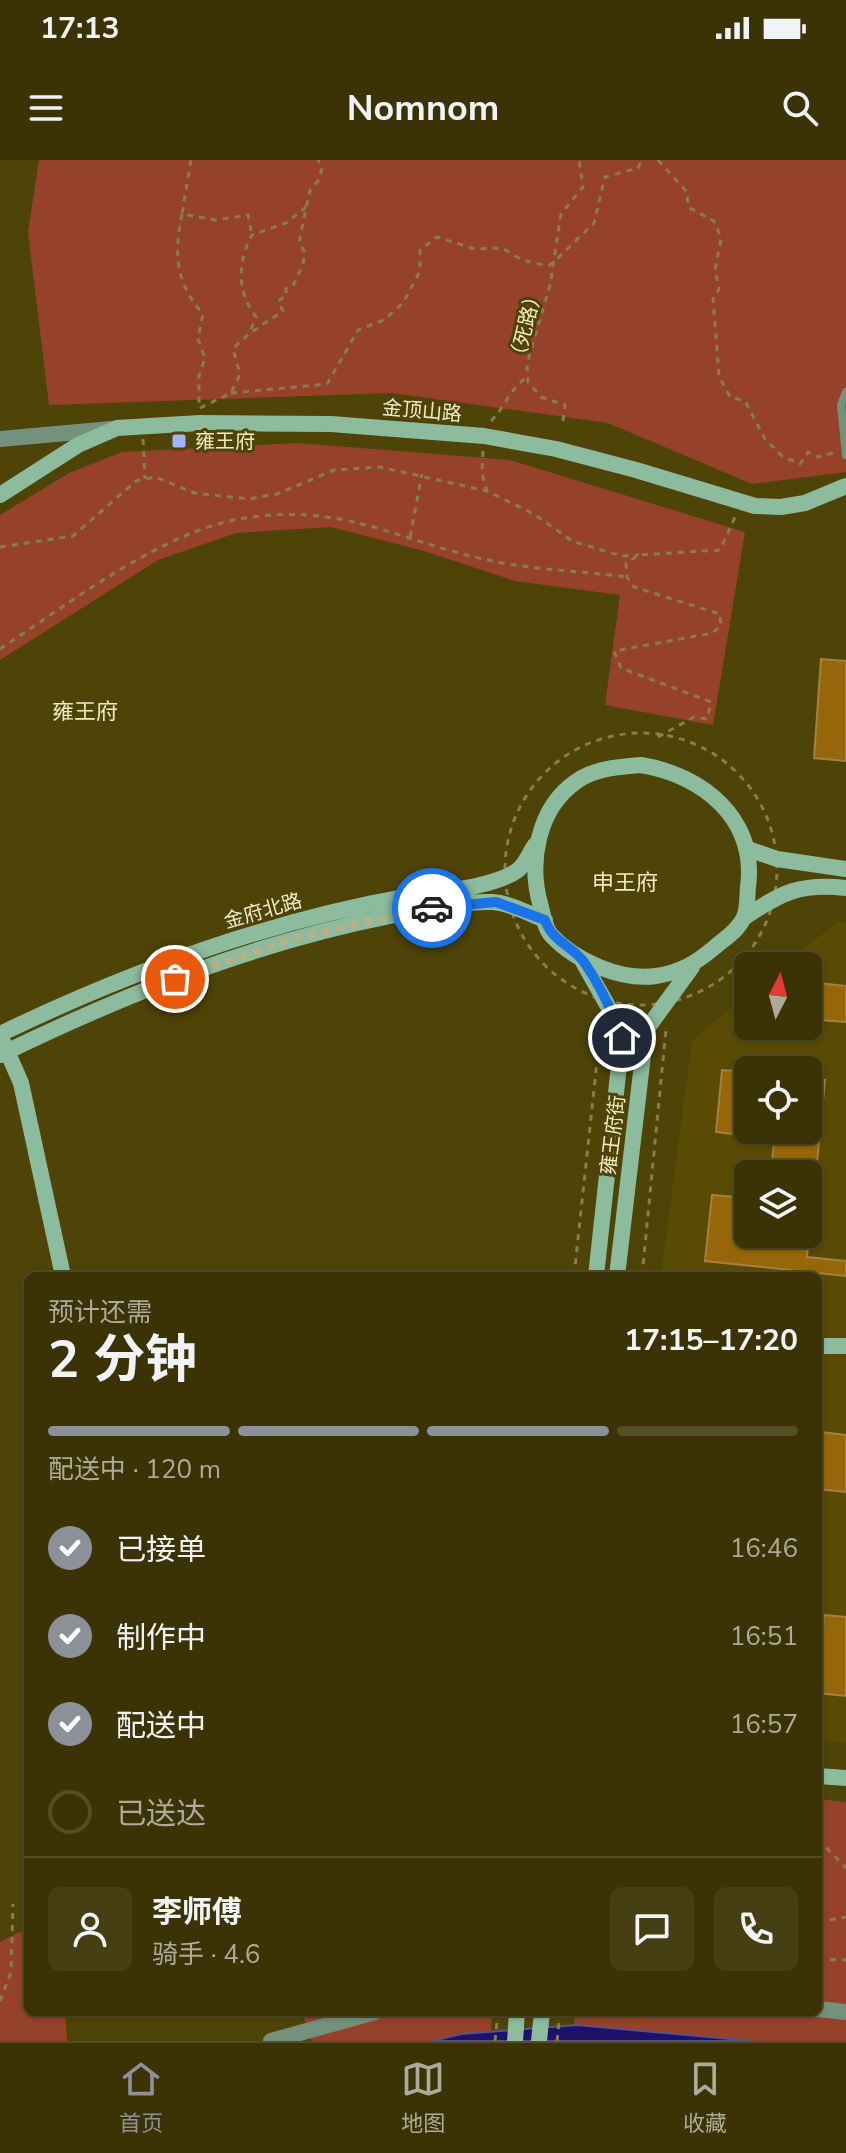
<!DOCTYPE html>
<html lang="zh">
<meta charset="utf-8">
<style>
body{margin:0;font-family:"Nunito Sans","Noto Sans SC",sans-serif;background:#463f13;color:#f1f3f6;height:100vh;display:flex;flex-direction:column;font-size:30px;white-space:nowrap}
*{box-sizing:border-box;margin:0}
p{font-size:26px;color:#acaa9a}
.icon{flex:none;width:44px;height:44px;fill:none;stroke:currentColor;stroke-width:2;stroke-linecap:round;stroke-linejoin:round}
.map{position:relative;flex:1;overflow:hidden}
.panel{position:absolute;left:24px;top:1112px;width:798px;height:744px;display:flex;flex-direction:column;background:#3b3305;border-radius:12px;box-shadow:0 2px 6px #0004,0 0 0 2px #544e27}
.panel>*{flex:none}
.needle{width:52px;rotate:6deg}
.controls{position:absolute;left:734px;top:792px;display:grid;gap:16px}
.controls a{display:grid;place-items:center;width:88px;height:88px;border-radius:12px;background:#3b3305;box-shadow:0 2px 6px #0004,0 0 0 2px #544e27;font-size:40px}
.pin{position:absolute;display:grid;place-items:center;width:68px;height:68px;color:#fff;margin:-34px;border:4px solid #fff;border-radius:50%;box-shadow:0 2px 8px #0007}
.courier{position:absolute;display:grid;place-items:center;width:80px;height:80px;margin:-40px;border:6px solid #1a73e8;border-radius:50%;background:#fff;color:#222;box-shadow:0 2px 10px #0007}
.headline em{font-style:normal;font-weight:700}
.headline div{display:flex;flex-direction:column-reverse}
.headline{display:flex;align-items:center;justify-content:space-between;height:136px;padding:0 24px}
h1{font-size:52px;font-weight:700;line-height:60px}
.bar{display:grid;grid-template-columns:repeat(4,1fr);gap:12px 8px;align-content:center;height:96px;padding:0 24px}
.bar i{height:10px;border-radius:6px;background:#544e27}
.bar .active{background:#8c9099}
.bar p{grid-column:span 4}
.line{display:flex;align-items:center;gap:20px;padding:0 24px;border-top:2px solid #544e27}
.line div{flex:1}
.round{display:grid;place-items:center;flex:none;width:84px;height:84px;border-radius:12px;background:#463f13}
ol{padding:0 24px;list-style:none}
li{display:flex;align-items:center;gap:24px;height:88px}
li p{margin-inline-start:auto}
li .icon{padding:8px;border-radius:50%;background:#8c9099;color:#fff;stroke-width:4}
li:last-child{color:#acaa9a}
li i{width:44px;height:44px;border:4px solid #544e27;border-radius:50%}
.status{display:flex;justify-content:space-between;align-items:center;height:56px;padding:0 40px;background:#3b3305;direction:ltr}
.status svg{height:22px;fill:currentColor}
header{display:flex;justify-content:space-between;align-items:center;height:104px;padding:0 24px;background:#3b3305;font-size:36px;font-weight:700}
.dock{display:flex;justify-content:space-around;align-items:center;height:112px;border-top:2px solid #544e27;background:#3b3305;font-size:22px;color:#acaa9a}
.dock a{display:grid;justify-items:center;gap:4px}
.dock .active{color:#8c9099}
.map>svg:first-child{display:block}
.built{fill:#594b04;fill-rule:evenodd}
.green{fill:#96422a}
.water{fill:#1c1269;stroke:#5c5385;stroke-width:2}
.building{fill:#966709;stroke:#a77f40;stroke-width:2}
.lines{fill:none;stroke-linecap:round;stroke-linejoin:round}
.path{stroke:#887e4a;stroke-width:3;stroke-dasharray:6 6;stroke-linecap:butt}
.lane{stroke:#74917e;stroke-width:8}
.street{stroke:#74917e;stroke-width:16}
.secondary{stroke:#8dbb9e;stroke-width:16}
.done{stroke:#b9b083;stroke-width:8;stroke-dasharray:0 14.4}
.route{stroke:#1a73e8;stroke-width:10}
.poi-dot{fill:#a6b1fc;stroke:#4f4407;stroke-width:3}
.labels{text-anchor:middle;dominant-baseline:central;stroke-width:6;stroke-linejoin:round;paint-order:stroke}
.street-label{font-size:20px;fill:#f2eac6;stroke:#4f4407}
.poi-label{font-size:20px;fill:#f2eac6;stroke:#4f4407;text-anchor:start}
.neighbourhood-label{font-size:22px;fill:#f2eac6;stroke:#4f4407}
</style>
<div class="status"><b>17:13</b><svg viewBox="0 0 49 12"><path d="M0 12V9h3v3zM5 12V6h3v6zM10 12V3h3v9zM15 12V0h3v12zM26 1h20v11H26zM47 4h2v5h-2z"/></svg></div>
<header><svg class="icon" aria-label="menu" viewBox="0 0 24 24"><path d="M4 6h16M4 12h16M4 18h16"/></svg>Nomnom<svg class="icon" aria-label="search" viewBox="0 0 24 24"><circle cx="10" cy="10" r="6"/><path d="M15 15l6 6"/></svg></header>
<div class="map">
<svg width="846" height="1881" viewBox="0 0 846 1881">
<rect width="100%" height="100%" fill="#4f4407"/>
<!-- built -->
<path class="built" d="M837,762L846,763V1583L818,1580V1116H661L692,880L748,834V866H808V806H783ZM748,910H808V970H748ZM748,1014H808V1074H748Z"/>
<!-- green -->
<path class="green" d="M39,0H846V312L752,324L608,263L392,233L49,245L28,72Z
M298,283L510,300L745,372L713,565L605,545L620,435L515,421L424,391L331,367L236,373L158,400L0,500V355L69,313L122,292Z
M818,1639L846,1642V1881H572L575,1852H818Z
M28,1768V1852H65L67,1881H0V1782Z
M302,1852H492L491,1872L432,1881H311Z"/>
<!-- water -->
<path class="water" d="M577,1865L753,1881H432L461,1874Z"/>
<!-- building -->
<path class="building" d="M821,499L846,501V601L814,598Z
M808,822L846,826V862L808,859Z
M722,910L748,912V976L716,972Z
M808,918L825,920L816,1014H771L775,970H808Z
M712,1035L748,1038V1074H809L807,1097L846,1101V1116L705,1101Z
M821,1272L846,1275V1332L818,1329Z
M824,1455L846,1457V1536L818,1533Z"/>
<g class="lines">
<!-- path -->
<path class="path" d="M191,0L182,54L216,60L248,55L252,75
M658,0L687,32L688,47L714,61L717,67L721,79L715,110L719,129L713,139L719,216L730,237L745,241L765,279L782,296L800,304L808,292L818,297L836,292
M182,54C174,94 175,122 203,154L198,179L205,198L199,216V247
M251,169L256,157C237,132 237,103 252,75L286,63L306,47
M231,233L327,224L358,170L384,160L403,143L420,111V90L437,77L475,89L502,88L522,100L548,106L554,102L594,63L605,17L638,8L642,0
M200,248L231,233L240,214L233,189C248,172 265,164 283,151L278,141L286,136V129L293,126L303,104L305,93L299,82L310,30L319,20L322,8L318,0
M491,261C506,246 511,226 528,217
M563,261L565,245L541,237L528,222L527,204L550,125L561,54L583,27L579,0
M143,279L145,319
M483,291L482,313L487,331
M410,377L422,314
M0,387L73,376L136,321L155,317L195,333L249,339L277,334L334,310L380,307L487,331L534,354L572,381L621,396L639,395
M0,489C67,445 160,373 239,359C342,341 394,380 488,400C533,410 581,411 627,417
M505 709a136 136 0 1 1 272 0a136 136 0 1 1-272 0Z
M658,577L694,557L707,559L711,542L621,508L614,491L713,473L721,465L720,454L634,427L627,417L626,403L639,395L720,390L735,357
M574,1116L601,864
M642,1116L666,869
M818,1679L846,1708
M818,1762L846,1757
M818,1799L846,1800
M0,1841L11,1812L13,1744
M495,1881L498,1852
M557,1881L560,1852"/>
<!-- lane -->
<path class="lane" d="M846,232L841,245L846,295"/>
<!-- street -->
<path class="street" d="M0,279L111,269
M818,1849L846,1852
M271,1881L375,1852"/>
<!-- secondary -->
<path class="secondary" d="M0,335L78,285L117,268L200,263L331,264L484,276L556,289L636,310L755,346L781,347L805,343L846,326
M641,605C703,615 757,659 748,727C747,736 748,749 744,757C739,770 724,779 715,787C696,803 681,812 656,816C621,821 575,801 551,775C545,768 543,756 541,747C528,704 537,648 577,621C595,608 620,607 641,605Z
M748,689L777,699L846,709
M745,757C782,732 801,723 846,728
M582,800L614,857L622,878L596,1116
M0,874C129,812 264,762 405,737C435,732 494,728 518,710C525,705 530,692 535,685
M3,882L21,923L63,1116
M0,895C125,834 254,783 390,756C424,750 458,741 493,742C510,743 529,754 545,760
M617,1116L646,870L692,807
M818,1186H846
M818,1616L846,1618
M515,1881L517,1852
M539,1881L542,1852"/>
</g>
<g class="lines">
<!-- done -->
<path class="done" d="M175,819L299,777L432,748"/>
<!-- route -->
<path class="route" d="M432,748L496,742L545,760C552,781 571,785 584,802C599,824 613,853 622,878"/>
</g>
<!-- markers -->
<rect class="poi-dot" x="171" y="273" width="16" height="16" rx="4"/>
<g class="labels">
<!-- street labels -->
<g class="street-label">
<text transform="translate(526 166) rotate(-76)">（死路）</text>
<text transform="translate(422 251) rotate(5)">金顶山路</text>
<text transform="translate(263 751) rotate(-16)">金府北路</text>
<text transform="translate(613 975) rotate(-83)">雍王府街</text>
</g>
<!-- poi labels -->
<g class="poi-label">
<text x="195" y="281">雍王府</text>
</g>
<!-- neighbourhood labels -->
<g class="neighbourhood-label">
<text x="85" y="552">雍王府</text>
<text x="625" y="723">申王府</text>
</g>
</g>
</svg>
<div class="controls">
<a><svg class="needle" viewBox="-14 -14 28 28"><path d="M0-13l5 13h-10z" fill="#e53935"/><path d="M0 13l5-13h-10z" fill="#acaa9a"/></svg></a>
<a><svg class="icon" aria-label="locate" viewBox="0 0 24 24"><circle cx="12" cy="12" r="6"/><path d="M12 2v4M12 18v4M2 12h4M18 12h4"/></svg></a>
<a><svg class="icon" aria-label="layers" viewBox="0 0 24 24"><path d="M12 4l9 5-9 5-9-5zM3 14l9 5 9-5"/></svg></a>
</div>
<div class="pin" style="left:175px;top:819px;background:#ea580c"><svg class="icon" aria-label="bag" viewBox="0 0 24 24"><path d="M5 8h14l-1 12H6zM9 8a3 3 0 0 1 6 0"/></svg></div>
<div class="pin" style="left:622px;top:878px;background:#1f2937"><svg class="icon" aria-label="home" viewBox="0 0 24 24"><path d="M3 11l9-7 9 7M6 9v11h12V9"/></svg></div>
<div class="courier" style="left:432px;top:748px"><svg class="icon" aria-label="car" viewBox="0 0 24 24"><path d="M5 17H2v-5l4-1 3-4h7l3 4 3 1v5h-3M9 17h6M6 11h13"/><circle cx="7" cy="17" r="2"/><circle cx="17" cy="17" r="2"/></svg></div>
<section class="panel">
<div class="headline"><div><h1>2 分钟</h1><p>预计还需</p></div><em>17:15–17:20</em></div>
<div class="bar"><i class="active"></i><i class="active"></i><i class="active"></i><i></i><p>配送中 · 120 m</p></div>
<ol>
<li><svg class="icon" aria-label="check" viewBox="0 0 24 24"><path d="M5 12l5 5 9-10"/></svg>已接单<p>16:46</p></li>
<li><svg class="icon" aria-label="check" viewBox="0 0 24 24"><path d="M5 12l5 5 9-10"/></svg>制作中<p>16:51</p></li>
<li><svg class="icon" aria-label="check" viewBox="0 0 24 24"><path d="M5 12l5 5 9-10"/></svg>配送中<p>16:57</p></li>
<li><i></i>已送达</li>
</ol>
<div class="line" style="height:144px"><a class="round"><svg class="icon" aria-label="person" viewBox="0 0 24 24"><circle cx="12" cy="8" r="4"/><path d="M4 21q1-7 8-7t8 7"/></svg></a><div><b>李师傅</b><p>骑手 · 4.6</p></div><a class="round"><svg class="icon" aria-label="chat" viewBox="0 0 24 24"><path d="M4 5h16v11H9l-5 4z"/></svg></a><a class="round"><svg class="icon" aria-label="phone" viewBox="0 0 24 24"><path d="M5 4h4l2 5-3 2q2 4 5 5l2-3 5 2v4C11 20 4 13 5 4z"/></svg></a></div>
</section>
</div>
<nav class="dock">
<a class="active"><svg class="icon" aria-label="home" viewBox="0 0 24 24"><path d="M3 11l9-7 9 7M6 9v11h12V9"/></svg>首页</a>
<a><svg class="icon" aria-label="map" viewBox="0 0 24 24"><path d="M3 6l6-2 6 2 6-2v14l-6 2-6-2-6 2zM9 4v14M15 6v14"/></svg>地图</a>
<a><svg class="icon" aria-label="saved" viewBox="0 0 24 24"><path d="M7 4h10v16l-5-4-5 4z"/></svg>收藏</a>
</nav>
